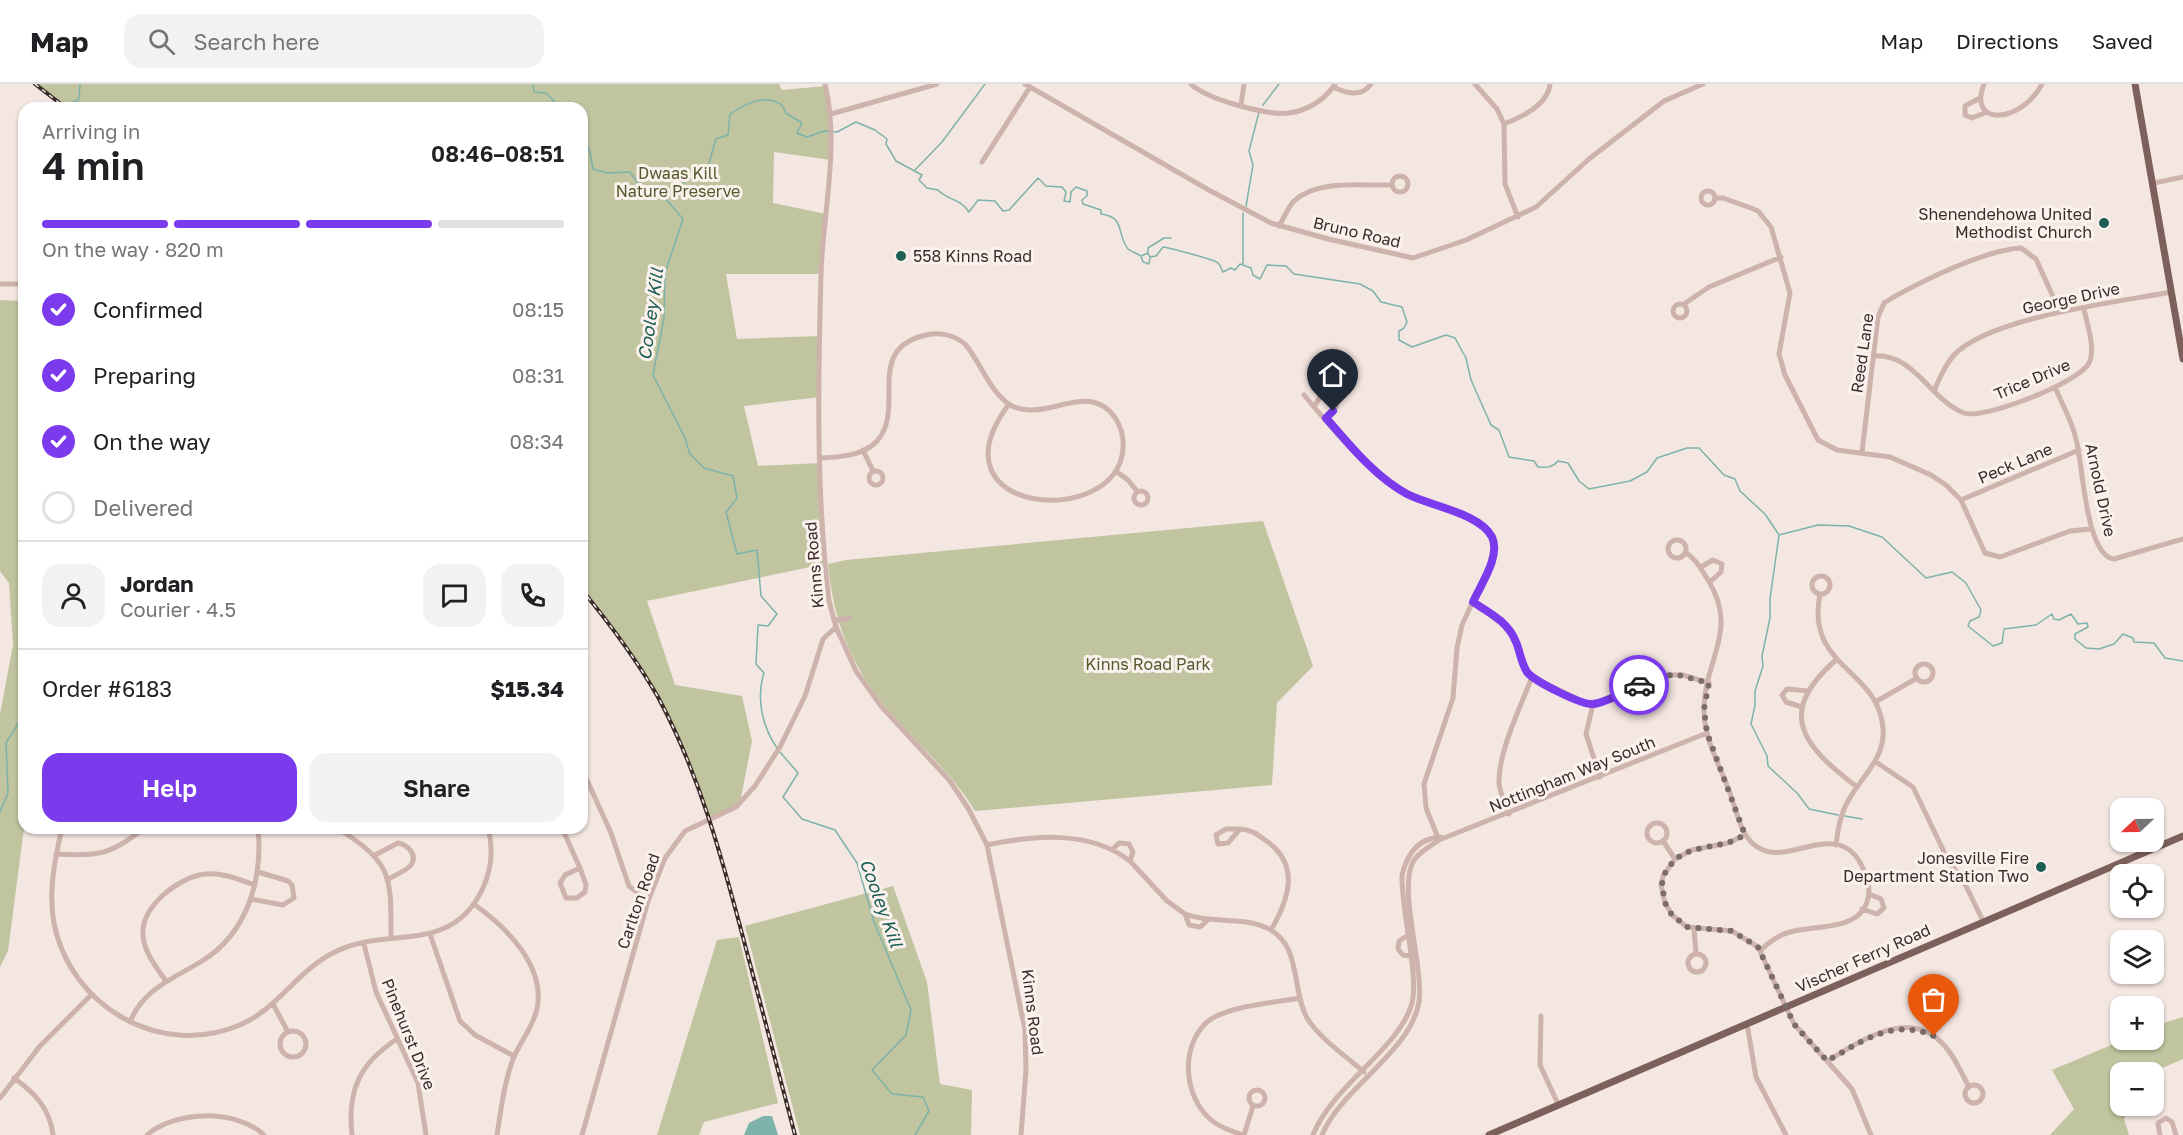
<!DOCTYPE html>
<meta charset="utf-8">
<style>
body{margin:0;font-family:"Golos Text",sans-serif;background:#f2f2f2;color:#202124;height:100vh;display:flex;flex-direction:column;font-size:22px;white-space:nowrap}
*{box-sizing:border-box;margin:0}
p{font-size:20px;color:#757577}
.icon{flex:none;width:33px;height:33px;fill:none;stroke:currentColor;stroke-width:2;stroke-linecap:round;stroke-linejoin:round}
.map{position:relative;flex:1;overflow:hidden}
.drawer{position:absolute;left:18px;top:18px;width:570px;height:732px;display:flex;flex-direction:column;background:#fff;border-radius:18px;box-shadow:0 2px 4px #0004}
.drawer>*{flex:none}
.needle{width:39px;rotate:248deg}
.controls{position:absolute;left:2110px;top:714px;display:grid;gap:12px}
.controls a{display:grid;place-items:center;width:54px;height:54px;border-radius:12px;background:#fff;box-shadow:0 2px 4px #0004;font-size:30px}
.pin{position:absolute;display:grid;place-items:center;width:51px;height:51px;color:#fff;margin:-62px -26px;border-radius:50% 50% 50% 0;rotate:-45deg;box-shadow:0 0 6px #0007}
.pin .icon{rotate:45deg}
.courier{position:absolute;display:grid;place-items:center;width:60px;height:60px;margin:-30px;border:4px solid #7c3aed;border-radius:50%;background:#fff;color:#222;box-shadow:0 2px 8px #0007}
.overview em{font-style:normal;font-weight:600}
.overview div{display:flex;flex-direction:column-reverse}
.overview{display:flex;align-items:center;justify-content:space-between;height:102px;padding:0 24px}
h1{font-size:39px;font-weight:600;line-height:45px}
.bar{display:grid;grid-template-columns:repeat(4,1fr);gap:9px 6px;align-content:center;height:72px;padding:0 24px}
.bar i{height:8px;border-radius:4px;background:#e0e0e0}
.bar .selected{background:#7c3aed}
.bar p{grid-column:span 4}
.line{display:flex;align-items:center;gap:15px;padding:0 24px;border-top:2px solid #e0e0e0}
.line div{flex:1}
.round{display:grid;place-items:center;flex:none;width:63px;height:63px;border-radius:18px;background:#f2f2f2}
ol{padding:0 24px;list-style:none}
li{display:flex;align-items:center;gap:18px;height:66px}
li p{margin-inline-start:auto}
li .icon{padding:6px;border-radius:50%;background:#7c3aed;color:#fff;stroke-width:4}
li:last-child{color:#757577}
li i{width:33px;height:33px;border:3px solid #e0e0e0;border-radius:50%}
.cta{display:flex;gap:12px;margin-top:auto;padding:12px 24px}
.cta a{flex:1;height:69px;border-radius:18px;background:#7c3aed;color:#fff;font-size:24px;font-weight:600;line-height:69px;text-align:center}
.cta a+a{background:#f2f2f2;color:#202124}
header{display:flex;align-items:center;gap:36px;box-sizing:border-box;height:84px;padding:0 30px;background:#fff;border-bottom:2px solid #e0e0e0}
header strong{font-size:28px}
nav{display:flex;gap:33px;margin-inline-start:auto;font-size:21px}
.search{width:420px;height:54px;background:#f2f2f2;display:flex;align-items:center;gap:15px;box-sizing:border-box;padding:0 21px;border-radius:18px;color:#757577;font-size:22px}
.map>svg:first-child{display:block}
.green{fill:#c0c49f}
.water{fill:#7db3aa}
.lines{fill:none;stroke-linecap:round;stroke-linejoin:round}
.stream{stroke:#7db3aa;stroke-width:1.5}
.minor{stroke:#cdb3ab;stroke-width:5}
.major{stroke:#7d5f5b;stroke-width:7}
.rail-casing{stroke:#3b2c2a;stroke-width:4}
.rail{stroke:#fbf1ed;stroke-width:1.5;stroke-dasharray:4.5;stroke-linecap:butt}
.done{stroke:#7c6d6a;stroke-width:6;stroke-dasharray:0 10.8}
.route{stroke:#7c3aed;stroke-width:8}
.poi-dot{fill:#1d5e55;stroke:#fbf1ed;stroke-width:2}
.labels{text-anchor:middle;dominant-baseline:central;stroke-width:6;stroke-linejoin:round;paint-order:stroke}
.park-label{font-size:16px;fill:#535a2d;stroke:#fbf1ed}
.poi-label{font-size:16px;fill:#3b2c2a;stroke:#fbf1ed;text-anchor:end}
.street-label{font-size:16px;fill:#3b2c2a;stroke:#fbf1ed}
.water-label{font-size:18px;font-style:italic;fill:#1d5e55;stroke:#fbf1ed}
</style>
<header>
<strong>Map</strong>
<div class="search"><svg class="icon" aria-label="search" viewBox="0 0 24 24"><circle cx="10" cy="10" r="6"/><path d="M15 15l6 6"/></svg>Search here</div>
<nav><a>Map</a><a>Directions</a><a>Saved</a></nav>
</header>
<div class="map">
<svg width="2183" height="1051" viewBox="0 0 2183 1051">
<rect width="100%" height="100%" fill="#f4e6e0"/>
<!-- green -->
<path class="green" d="M35,0H779L782,6L826,2L831,76L774,68L773,119L826,130L821,190H726L737,255L820,252V313L744,322L758,382L821,379L825,480L647,517L675,601L742,612L752,657L740,719L710,734C691,686 670,637 644,592C627,561 604,534 582,506V24H66Z
M0,216L24,217V744L8,867L0,883V630L13,561L9,499L0,487Z
M1263,437L1313,582L1277,619L1272,701L975,727C954,692 924,666 897,636C854,589 834,543 828,480L846,476Z
M893,802L927,898L940,1000L972,1006L971,1051H800L745,842Z
M739,853L778,1019L704,1038L699,1051H657L717,856Z
M2183,933V975L2153,988H2121V1022H2132L2124,1035L2129,1051H2050L2074,1025L2052,986L2123,956H2154V942Z"/>
<!-- water -->
<path class="water" d="M763,1032H772L778,1051H744L749,1039Z"/>
<g class="lines">
<!-- stream -->
<path class="stream" d="M533,0L534,8L546,9L558,21H572L573,24
M71,19L79,15L80,0
M1263,21L1279,0
M582,48L590,68L593,85L607,89L630,88L643,106L664,113L683,135L665,189L664,234L653,291L684,352L690,370L704,384L733,392L737,414L726,428L737,470L757,466L761,512L777,530L768,542L758,541L756,580L764,589C756,614 762,642 777,664
M914,87L942,58L985,0
M664,113L690,94L705,93L716,55L728,51L730,30C746,20 763,9 782,21L786,29L802,39L797,49L807,53L824,47L837,48L856,38L875,46L887,55L886,60L896,77L922,91L919,96L927,104L938,106C947,116 960,114 969,128L978,116L995,117L1003,127L1009,126L1038,94L1046,102L1062,103L1066,108L1064,117L1070,118L1071,108L1076,103L1087,107V112L1082,116L1083,120L1101,126V130C1126,133 1116,150 1128,165C1131,168 1137,169 1141,172L1148,169L1150,173L1156,172L1163,163C1170,164 1216,176 1218,179C1221,181 1221,185 1223,188L1231,184L1235,186L1240,180L1251,184L1253,191L1260,195L1267,181L1286,182L1294,190L1360,200L1373,207L1381,218L1402,223L1407,238L1404,244L1399,247V256L1412,263L1446,251L1455,254L1466,274L1471,296L1491,341L1499,346L1509,373L1534,377L1538,383C1547,384 1553,383 1558,377L1568,379L1579,397L1589,405L1630,397L1647,388L1657,374L1687,364H1699L1724,391L1735,395L1740,407L1765,430L1779,451L1818,441L1849,442L1882,453L1926,494L1952,488L1966,499L1981,526L1979,533L1970,537L1968,542L1993,562L2002,559L2004,545L2036,541L2052,530L2054,535L2059,536L2071,530L2078,540L2087,539L2088,543L2075,550V555L2086,564L2099,565L2114,560L2123,550L2133,554L2134,558L2154,559L2165,574L2183,577
M1246,122L1253,81L1249,67L1259,28
M1148,169V164L1164,154H1171
M1141,172L1143,178L1149,180L1150,174
M1243,181V129
M24,382V384
M1779,451L1770,515V534L1762,572L1763,582L1755,607V621L1751,640L1767,672L1768,682L1798,710L1809,725L1838,731
M24,584L21,590L24,609
M780,668L798,689L783,713L802,735L835,746L857,779L874,838L911,926L906,951L872,986L892,1010L923,1013L929,1027L915,1051
M0,728L8,709L6,659L24,630
M1845,732L1862,735"/>
<!-- minor -->
<path class="minor" d="M825,0C840,63 823,126 821,190C818,298 816,409 829,517L836,543L856,587L881,622L950,697L968,724L987,761L1025,946L1026,986L1021,1051
M1025,0L1207,105L1271,139L1328,155L1413,174L1466,156L1536,123L1589,75L1664,17L1703,0
M1191,0C1206,15 1268,32 1289,29C1306,27 1323,17 1333,3
M1335,0L1333,3C1346,9 1361,14 1371,0
M1475,0L1497,25L1504,40L1505,100L1518,133
M1984,0C1967,44 2022,39 2042,0
M1980,14L1965,22V31L1972,34L1987,28
M1241,21L1244,0
M831,30L937,0
M1504,40C1522,33 1548,21 1550,0
M982,78L1030,3
M1392 100a8 8 0 1 1 16 0a8 8 0 1 1-16 0Z
M2154,99L2183,93
M1701 114a7 7 0 1 1 14 0a7 7 0 1 1-14 0Z
M1715,114H1723L1751,124L1758,127L1771,143L1790,209L1779,270L1785,291L1818,356L1837,366L1890,373L1931,391L1946,401L1961,416L1985,469L2000,473L2070,447L2091,445
M1279,142C1284,134 1288,123 1294,117C1318,95 1362,102 1392,101
M0,200H24
M1673 227a7 7 0 1 1 14 0a7 7 0 1 1-14 0Z
M1684,220L1709,203L1781,173
M1873,272C1915,269 1929,315 1964,329C1984,336 2080,298 2089,279C2096,265 2087,240 2084,225
M2055,303C2062,320 2072,337 2076,355C2083,379 2085,471 2114,475L2183,455
M1934,307C1939,295 1945,281 1954,271C1990,233 2118,218 2171,208
M1304,311C1333,345 1366,387 1406,409C1433,425 1483,425 1494,460L1490,480L1462,541L1457,564L1453,614L1424,700L1426,724L1439,756
M1314,323L1320,313L1326,310L1335,315L1336,323L1326,334
M863,366L873,387
M1862,368L1878,233L1884,219L1892,214C1924,196 1985,166 2021,164L2036,175L2060,228
M821,374C840,373 863,372 877,357C906,325 865,268 922,252C939,247 952,250 965,260C980,277 991,311 1012,322C1048,339 1089,294 1116,335C1122,345 1124,354 1123,365C1117,446 926,431 1009,320
M869 394a7 7 0 1 1 14 0a7 7 0 1 1-14 0Z
M1117,388L1128,396L1137,407
M1134 414a7 7 0 1 1 14 0a7 7 0 1 1-14 0Z
M1961,416L2079,366
M1668 465a9 9 0 1 1 18 0a9 9 0 1 1-18 0Z
M1685,468C1696,475 1701,485 1708,496C1740,547 1703,577 1704,627C1704,658 1724,688 1733,718C1739,736 1743,758 1763,766C1792,779 1839,735 1862,782C1866,790 1869,800 1869,809C1865,849 1816,840 1790,848C1778,851 1769,858 1760,867
M1701,483L1713,476L1722,480L1721,488L1710,498
M1812 501a9 9 0 1 1 18 0a9 9 0 1 1-18 0Z
M1820,510C1805,584 1878,584 1883,644C1886,674 1861,693 1848,717C1840,731 1838,746 1836,761
M1473,518C1488,527 1503,535 1512,551C1520,565 1521,581 1532,593L1584,618L1593,620L1665,591H1683L1709,599
M834,537L849,534
M1837,575C1775,629 1802,661 1857,703
M1915 589a9 9 0 1 1 18 0a9 9 0 1 1-18 0Z
M1877,617L1917,594
M1593,620L1586,650L1600,693
M1802,623L1786,618L1782,611L1787,605L1808,607
M1876,678L1913,703L1947,774L1966,802L1983,837
M582,685L611,749L629,802L648,817
M1509,730C1505,720 1500,710 1499,699C1498,668 1521,622 1532,593
M1647 749a10 10 0 1 1 20 0a10 10 0 1 1-20 0Z
M62,744C55,774 48,808 54,839C70,923 162,976 242,940C279,923 299,885 335,868C388,841 450,872 482,806C492,785 494,766 488,744
M337,744C393,779 391,792 391,854
M562,744L580,784
M1226,745H1240L1228,759L1218,760L1216,751Z
M1240,745C1250,745 1257,750 1265,756C1301,780 1289,815 1271,846
M1745,751L1728,759L1692,766L1675,775L1663,792L1661,801L1665,819L1672,831L1687,843L1732,847L1758,863L1794,940L1852,1005L1871,1051
M1663,757L1675,775
M987,761C1034,751 1090,746 1130,777
M1113,765L1119,759L1129,760L1133,768L1130,777L1167,817L1185,830L1189,841L1200,843L1209,835
M56,770C99,772 111,771 144,744
M375,771L398,759C408,761 418,771 411,781C406,787 395,791 389,795
M580,784L586,801L585,808L577,814H566L560,799L565,791Z
M251,815L283,821L294,814L292,801L288,797L258,788
M475,821C506,843 546,882 537,925C533,943 520,958 513,975C504,1000 501,1025 497,1051
M1862,825L1877,830L1884,824L1881,815L1869,810
M1185,830C1211,840 1241,832 1267,844C1302,860 1291,905 1307,934C1320,955 1346,972 1364,988
M1694,845L1696,870
M430,850L460,937L475,951L514,972
M1407,852L1399,857L1398,865L1403,871L1409,872
M364,860L376,908L418,999L426,1051
M1688 879a9 9 0 1 1 18 0a9 9 0 1 1-18 0Z
M166,897C156,883 144,868 143,851C141,822 179,793 205,790C222,788 240,796 255,801
M273,920L288,948
M1541,932L1540,981L1558,1020
M130,938C144,904 173,895 202,877C248,849 263,794 258,744
M1747,940L1756,993L1786,1051
M280 960a13 13 0 1 1 26 0a13 13 0 1 1-26 0Z
M1827,977C1860,958 1908,923 1942,959C1954,971 1961,988 1969,1003
M14,994C35,1009 50,1025 53,1051
M1965 1010a9 9 0 1 1 18 0a9 9 0 1 1-18 0Z
M1249 1014a8 8 0 1 1 16 0a8 8 0 1 1-16 0Z
M0,1014L40,962L91,911
M147,1051C175,1026 237,1025 264,1051
M352,1051C347,1006 360,979 397,955
M582,1051L648,817L665,774L685,747L736,723L755,702L780,663L805,612L823,555L836,543
M1243,1051C1231,1047 1219,1043 1210,1035C1184,1012 1180,964 1206,939C1224,922 1274,919 1299,914
M1244,1051L1253,1022
M1313,1051C1332,1002 1400,964 1412,919C1419,891 1401,825 1402,791C1407,770 1418,754 1441,753
M1322,1051C1341,1004 1410,969 1419,918C1424,882 1397,803 1414,776C1420,767 1431,762 1439,756L1707,649
M2160,1051L2158,1039L2166,1034L2172,1038L2176,1051"/>
<!-- major -->
<path class="major" d="M2135,0L2183,275
M1489,1051L2183,752"/>
<defs>
<path id="rail" d="M35,0L66,24
M582,506C610,540 636,575 658,613C699,689 722,774 744,857C761,922 778,986 795,1051"/>
</defs>
<!-- rail casing -->
<use href="#rail" class="rail-casing"/>
<!-- rail -->
<use href="#rail" class="rail"/>
</g>
<g class="lines">
<!-- done -->
<path class="done" d="M1639,601L1674,590L1709,599L1704,625L1707,649L1745,751L1728,759L1692,766L1675,775L1663,792L1662,801L1665,819L1672,831L1687,843L1732,847L1758,863L1794,940L1827,977C1863,957 1892,934 1934,952"/>
<!-- route -->
<path class="route" d="M1333,327L1326,334C1350,361 1375,393 1407,410C1430,422 1480,429 1492,453C1501,472 1481,500 1473,518C1490,529 1508,538 1516,558C1520,567 1521,579 1527,588C1534,597 1581,621 1593,620C1607,619 1626,606 1639,601"/>
</g>
<!-- markers -->
<g class="poi-dot">
<circle cx="2104" cy="139" r="6"/>
<circle cx="901" cy="172" r="6"/>
<circle cx="2041" cy="783" r="6"/>
</g>
<g class="labels">
<!-- park labels -->
<g class="park-label">
<text x="678" y="89">Dwaas Kill<tspan x="678" dy="18">Nature Preserve</tspan></text>
<text x="1148" y="580">Kinns Road Park</text>
</g>
<!-- poi labels -->
<g class="poi-label">
<text x="2092" y="130">Shenendehowa United<tspan x="2092" dy="18">Methodist Church</tspan></text>
<text x="913" y="172" text-anchor="start">558 Kinns Road</text>
<text x="2029" y="774">Jonesville Fire<tspan x="2029" dy="18">Department Station Two</tspan></text>
</g>
<!-- street labels -->
<g class="street-label">
<text transform="translate(1357 148) rotate(13)">Bruno Road</text>
<text transform="translate(2071 214) rotate(-12)">George Drive</text>
<text transform="translate(1862 269) rotate(-82)">Reed Lane</text>
<text transform="translate(2032 295) rotate(-23)">Trice Drive</text>
<text transform="translate(2015 379) rotate(-23)">Peck Lane</text>
<text transform="translate(2101 406) rotate(78)">Arnold Drive</text>
<text transform="translate(814 481) rotate(-95)">Kinns Road</text>
<text transform="translate(1572 690) rotate(-22)">Nottingham Way South</text>
<text transform="translate(638 817) rotate(-71)">Carlton Road</text>
<text transform="translate(1863 874) rotate(-24)">Vischer Ferry Road</text>
<text transform="translate(1033 928) rotate(83)">Kinns Road</text>
<text transform="translate(409 950) rotate(68)">Pinehurst Drive</text>
</g>
<!-- water labels -->
<g class="water-label">
<text transform="translate(650 230) rotate(-82)">Cooley Kill</text>
<text transform="translate(882 819) rotate(70)">Cooley Kill</text>
</g>
</g>
</svg>
<div class="controls">
<a><svg class="needle" viewBox="-14 -14 28 28"><path d="M0-13l5 13h-10z" fill="#e53935"/><path d="M0 13l5-13h-10z" fill="#757577"/></svg></a>
<a><svg class="icon" aria-label="locate" viewBox="0 0 24 24"><circle cx="12" cy="12" r="6"/><path d="M12 2v4M12 18v4M2 12h4M18 12h4"/></svg></a>
<a><svg class="icon" aria-label="layers" viewBox="0 0 24 24"><path d="M12 4l9 5-9 5-9-5zM3 14l9 5 9-5"/></svg></a>
<a>+</a>
<a>−</a>
</div>
<div class="pin" style="left:1934px;top:952px;background:#ea580c"><svg class="icon" aria-label="bag" viewBox="0 0 24 24"><path d="M5 8h14l-1 12H6zM9 8a3 3 0 0 1 6 0"/></svg></div>
<div class="pin" style="left:1333px;top:327px;background:#1f2937"><svg class="icon" aria-label="home" viewBox="0 0 24 24"><path d="M3 11l9-7 9 7M6 9v11h12V9"/></svg></div>
<div class="courier" style="left:1639px;top:601px"><svg class="icon" aria-label="car" viewBox="0 0 24 24"><path d="M5 17H2v-5l4-1 3-4h7l3 4 3 1v5h-3M9 17h6M6 11h13"/><circle cx="7" cy="17" r="2"/><circle cx="17" cy="17" r="2"/></svg></div>
<section class="drawer">
<div class="overview"><div><h1>4 min</h1><p>Arriving in</p></div><em>08:46–08:51</em></div>
<div class="bar"><i class="selected"></i><i class="selected"></i><i class="selected"></i><i></i><p>On the way · 820 m</p></div>
<ol>
<li><svg class="icon" aria-label="check" viewBox="0 0 24 24"><path d="M5 12l5 5 9-10"/></svg>Confirmed<p>08:15</p></li>
<li><svg class="icon" aria-label="check" viewBox="0 0 24 24"><path d="M5 12l5 5 9-10"/></svg>Preparing<p>08:31</p></li>
<li><svg class="icon" aria-label="check" viewBox="0 0 24 24"><path d="M5 12l5 5 9-10"/></svg>On the way<p>08:34</p></li>
<li><i></i>Delivered</li>
</ol>
<div class="line" style="height:108px"><a class="round"><svg class="icon" aria-label="person" viewBox="0 0 24 24"><circle cx="12" cy="8" r="4"/><path d="M4 21q1-7 8-7t8 7"/></svg></a><div><b>Jordan</b><p>Courier · 4.5</p></div><a class="round"><svg class="icon" aria-label="chat" viewBox="0 0 24 24"><path d="M4 5h16v11H9l-5 4z"/></svg></a><a class="round"><svg class="icon" aria-label="phone" viewBox="0 0 24 24"><path d="M5 4h4l2 5-3 2q2 4 5 5l2-3 5 2v4C11 20 4 13 5 4z"/></svg></a></div>
<div class="line" style="height:78px"><div>Order #6183</div><b>$15.34</b></div>
<div class="cta"><a>Help</a><a>Share</a></div>
</section>
</div>
